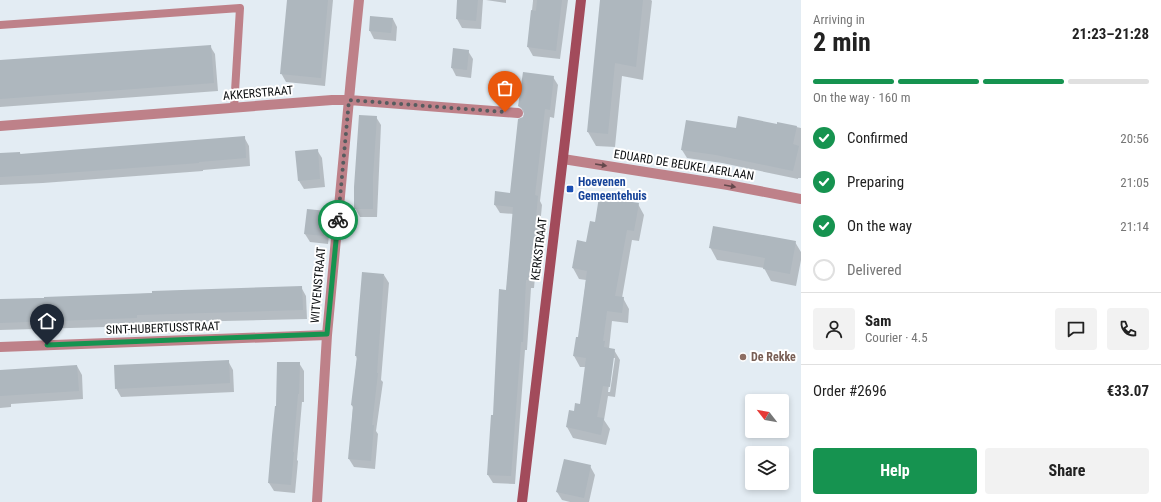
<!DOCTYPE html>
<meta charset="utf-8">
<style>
body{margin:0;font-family:"Roboto Condensed",sans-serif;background:#f2f2f2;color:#222;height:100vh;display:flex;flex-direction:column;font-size:15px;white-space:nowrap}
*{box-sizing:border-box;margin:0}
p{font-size:13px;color:#767676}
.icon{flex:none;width:22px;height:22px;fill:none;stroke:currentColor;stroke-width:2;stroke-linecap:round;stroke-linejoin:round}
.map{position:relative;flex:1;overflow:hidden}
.details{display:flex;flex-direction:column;background:#fff;width:360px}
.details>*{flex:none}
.needle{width:26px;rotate:301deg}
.controls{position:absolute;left:745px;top:394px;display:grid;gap:8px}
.controls a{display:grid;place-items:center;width:44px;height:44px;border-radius:4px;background:#fff;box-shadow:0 2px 6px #0003;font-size:20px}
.pin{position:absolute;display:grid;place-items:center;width:34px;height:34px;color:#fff;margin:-41px -17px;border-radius:50% 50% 50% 0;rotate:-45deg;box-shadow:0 0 4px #0007}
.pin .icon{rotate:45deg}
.courier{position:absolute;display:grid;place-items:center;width:40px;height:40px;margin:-20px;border:3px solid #169350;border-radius:50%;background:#fff;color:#222;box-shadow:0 1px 5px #0007}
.headline em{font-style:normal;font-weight:700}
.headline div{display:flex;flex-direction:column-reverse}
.headline{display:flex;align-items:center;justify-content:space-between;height:68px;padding:0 12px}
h1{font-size:26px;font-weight:700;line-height:30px}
.bar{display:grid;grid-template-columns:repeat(4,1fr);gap:6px 4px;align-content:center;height:48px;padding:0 12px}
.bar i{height:5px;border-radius:3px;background:#e0e0e0}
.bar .selected{background:#169350}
.bar p{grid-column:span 4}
.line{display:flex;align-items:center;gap:10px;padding:0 12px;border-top:1px solid #e0e0e0}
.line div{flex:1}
.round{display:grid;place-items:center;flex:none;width:42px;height:42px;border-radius:4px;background:#f2f2f2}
ol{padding:0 12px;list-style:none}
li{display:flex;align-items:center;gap:12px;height:44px}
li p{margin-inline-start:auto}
li .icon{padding:4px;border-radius:50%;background:#169350;color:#fff;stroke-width:4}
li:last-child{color:#767676}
li i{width:22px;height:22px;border:2px solid #e0e0e0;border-radius:50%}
.primary-button{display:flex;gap:8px;margin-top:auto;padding:8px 12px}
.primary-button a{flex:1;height:46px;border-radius:4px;background:#169350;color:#fff;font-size:16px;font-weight:700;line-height:46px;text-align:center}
.primary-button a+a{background:#f2f2f2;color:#222}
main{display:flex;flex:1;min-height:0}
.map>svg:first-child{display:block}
.shadow{fill:#0003;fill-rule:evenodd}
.building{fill:#aeb7be}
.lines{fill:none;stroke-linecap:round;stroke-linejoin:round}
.lane{stroke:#be8189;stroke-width:8}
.street{stroke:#be8189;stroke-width:10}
.secondary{stroke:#a24b5b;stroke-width:10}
.oneway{fill:#64484c}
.done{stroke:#575c5f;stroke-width:4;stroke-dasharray:0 7.2}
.route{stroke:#169350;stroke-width:5}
.transit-dot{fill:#1a4fb4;stroke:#fff;stroke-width:1.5}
.education-dot{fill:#8d6e63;stroke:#fff;stroke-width:1.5}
.labels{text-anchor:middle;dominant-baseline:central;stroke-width:4;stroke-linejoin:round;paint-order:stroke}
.street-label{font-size:12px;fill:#0b0e10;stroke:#fff}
.transit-label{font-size:12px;font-weight:bold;fill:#164399;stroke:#fff;text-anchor:start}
.education-label{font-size:12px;font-weight:bold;fill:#785e54;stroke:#fff;text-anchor:start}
</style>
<main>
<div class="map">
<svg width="801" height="502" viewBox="0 0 801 502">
<rect width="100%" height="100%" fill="#e3ecf3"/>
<!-- shadow -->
<path class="shadow" d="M288,0H333L325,86L286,82L281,73Z
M458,0H483L481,29L462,28L457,19Z
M486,0H506V3Z
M533,0H568L560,59L533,56L528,47L533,1Z
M602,0H651L652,1L643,80L622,76L615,147L596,146L588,132Z
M393,19L397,27L396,41L374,39L370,31Z
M210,46L215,54L218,91L0,107V61Z
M468,51L473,59L471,78L456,76L452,68Z
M553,77L558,85L554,118L550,117L540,201L542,205L534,288H531L527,350H525L515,484L493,483L488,475L514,214L500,213L495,205L511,194L524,114L520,105Z
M376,117L381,125L377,217H360L355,208Z
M778,123L801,128V178H798V179L722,163L687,158L682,150L736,129L777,125Z
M244,137L249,146L250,166L203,170V171L43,183L0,185V154L20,153L21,155Z
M317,150L322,158L325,187L304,189L299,181Z
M638,204L644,215L639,241L632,240L622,298H623L629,309L628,323L612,321L609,349L614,350L620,360L615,397L608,396L604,420L610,429L606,445L573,438L567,427L574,412L581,405L586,367H580L574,356L577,338H579L586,280L579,279L573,268L578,242L587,243L596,223ZM613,358H615L610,392H608Z
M326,212L331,220L328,244L310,242L305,234Z
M795,242L801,252V260L796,286L771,281L764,268L717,260L710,247Z
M384,275L389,283L381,380L383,382L376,431L378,434L375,469L354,467L349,459L353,408L352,405L357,359L356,356Z
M301,287L306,296L307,319L141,323V326L0,330V300Z
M228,361L233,370L234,392L121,397L116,388Z
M299,363L304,371V402H302L297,460L298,461L295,493L274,491L269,483Z
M77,366L82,375L83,399L11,404V407L0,408V371Z
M590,466L595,475L589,502H570L562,500L557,492Z"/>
<!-- building -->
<path class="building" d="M287,0H328L321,78L280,74Z
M457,0H478L476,21L456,19Z
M537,0H562L556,51L527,47L531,10L536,11Z
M600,0H643L636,67L615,63L608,134L587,132Z
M370,16L393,18L391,33L369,31Z
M211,45L214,83L0,99V60Z
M453,48L469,50L467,70L451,68Z
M523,72L554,76L550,110L545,109L535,195L538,196L530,280H526L523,342H521L511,476L487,475L491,415H493L499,289L506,290L513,207L494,205L495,191L510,193L518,119L523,117L524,114V110L518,106Z
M359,115L377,116L373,177V209H354V187Z
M738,116L777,124V122L797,126L793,144L799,146L793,171L716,155L681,150L686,120L736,128Z
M245,136L246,158L199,162V163L119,169L37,175L0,177V153L20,152V154Z
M318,149L320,179L298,181L295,151Z
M599,197L639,203L634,231L627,230L615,296L624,297L622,313L607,311L603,341H605L604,347L615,349L610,387L603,386L597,417L604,418L601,435L566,427L569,410L574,411L575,403L580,404L586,358L573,356L576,337H578L587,271L572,268L577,240L586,242L590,221L595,222Z
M307,209L327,211L324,236L304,234Z
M713,226L796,241L790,274L763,269L765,258L709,248Z
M362,272L384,274L377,373H378L372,425H374L371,461L348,459L353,406L351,405L357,356H355Z
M302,286L303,310L137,315V318L0,323V299L44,298V297L152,293V291Z
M229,360L230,383L115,389L114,365Z
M277,362H300L299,394H298L293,452H294L291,485L268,483L272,435L275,406H276Z
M77,365L79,391L0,396V370Z
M564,459L591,465L584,498L556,492Z"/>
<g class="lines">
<!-- lane -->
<path class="lane" d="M0,25L240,8L234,108"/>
<!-- street -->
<path class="street" d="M0,126L332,100H349L518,113
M563,159L728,185L801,199
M0,347L327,335
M317,502L327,335L351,78L359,0"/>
<!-- secondary -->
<path class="secondary" d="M522,502L566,132L581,0"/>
</g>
<!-- one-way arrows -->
<defs><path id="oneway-solid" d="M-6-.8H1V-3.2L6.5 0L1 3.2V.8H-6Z"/></defs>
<g class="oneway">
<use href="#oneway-solid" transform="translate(601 165) rotate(9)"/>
<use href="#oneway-solid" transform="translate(730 186) rotate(10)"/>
</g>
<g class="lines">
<!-- done -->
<path class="done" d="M338,220L349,100L505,112"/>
<!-- route -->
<path class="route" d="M47,345L327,334L338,220"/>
</g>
<!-- markers -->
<rect class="transit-dot" x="566" y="185" width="8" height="8" rx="2"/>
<circle class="education-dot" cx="743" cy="357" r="4"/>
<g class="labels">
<!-- street labels -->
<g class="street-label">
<text transform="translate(258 93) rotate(-5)">AKKERSTRAAT</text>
<text transform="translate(684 165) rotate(9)">EDUARD DE BEUKELAERLAAN</text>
<text transform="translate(539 249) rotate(-83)">KERKSTRAAT</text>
<text transform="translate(318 285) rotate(-85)">WITVENSTRAAT</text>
<text transform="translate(163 328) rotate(-2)">SINT-HUBERTUSSTRAAT</text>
</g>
<!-- transit labels -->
<g class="transit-label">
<text x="578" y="182">Hoevenen<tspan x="578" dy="14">Gemeentehuis</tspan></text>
</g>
<!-- education labels -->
<g class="education-label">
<text x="751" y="357">De Rekke</text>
</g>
</g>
</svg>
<div class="controls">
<a><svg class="needle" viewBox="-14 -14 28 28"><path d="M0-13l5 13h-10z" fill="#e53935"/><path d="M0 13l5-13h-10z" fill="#767676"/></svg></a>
<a><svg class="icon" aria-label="layers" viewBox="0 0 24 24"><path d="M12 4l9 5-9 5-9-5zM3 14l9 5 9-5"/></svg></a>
</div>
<div class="pin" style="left:505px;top:112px;background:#ea580c"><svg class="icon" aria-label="bag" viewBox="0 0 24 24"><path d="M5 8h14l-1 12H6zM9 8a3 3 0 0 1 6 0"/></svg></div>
<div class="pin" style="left:47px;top:345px;background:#1f2937"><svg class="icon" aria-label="home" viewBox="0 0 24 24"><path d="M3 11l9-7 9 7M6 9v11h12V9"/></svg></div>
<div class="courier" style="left:338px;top:220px"><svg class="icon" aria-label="bike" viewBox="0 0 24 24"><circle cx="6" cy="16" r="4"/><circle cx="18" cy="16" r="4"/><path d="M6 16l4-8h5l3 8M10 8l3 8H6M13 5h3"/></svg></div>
</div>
<section class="details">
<div class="headline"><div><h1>2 min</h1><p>Arriving in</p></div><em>21:23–21:28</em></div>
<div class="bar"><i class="selected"></i><i class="selected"></i><i class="selected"></i><i></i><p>On the way · 160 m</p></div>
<ol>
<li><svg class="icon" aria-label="check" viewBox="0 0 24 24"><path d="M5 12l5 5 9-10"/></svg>Confirmed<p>20:56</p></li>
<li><svg class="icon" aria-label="check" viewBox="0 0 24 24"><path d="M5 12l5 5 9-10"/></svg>Preparing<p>21:05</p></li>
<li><svg class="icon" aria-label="check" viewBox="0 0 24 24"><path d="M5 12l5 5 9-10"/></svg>On the way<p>21:14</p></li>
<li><i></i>Delivered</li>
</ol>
<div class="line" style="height:72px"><a class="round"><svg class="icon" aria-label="person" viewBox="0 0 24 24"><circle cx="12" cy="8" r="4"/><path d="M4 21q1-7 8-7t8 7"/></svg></a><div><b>Sam</b><p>Courier · 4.5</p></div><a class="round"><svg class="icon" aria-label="chat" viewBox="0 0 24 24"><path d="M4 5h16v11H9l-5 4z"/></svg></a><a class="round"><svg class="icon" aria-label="phone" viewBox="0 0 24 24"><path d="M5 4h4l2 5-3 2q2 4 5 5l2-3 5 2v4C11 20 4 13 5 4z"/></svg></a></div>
<div class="line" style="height:52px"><div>Order #2696</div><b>€33.07</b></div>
<div class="primary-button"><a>Help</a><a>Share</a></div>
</section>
</main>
